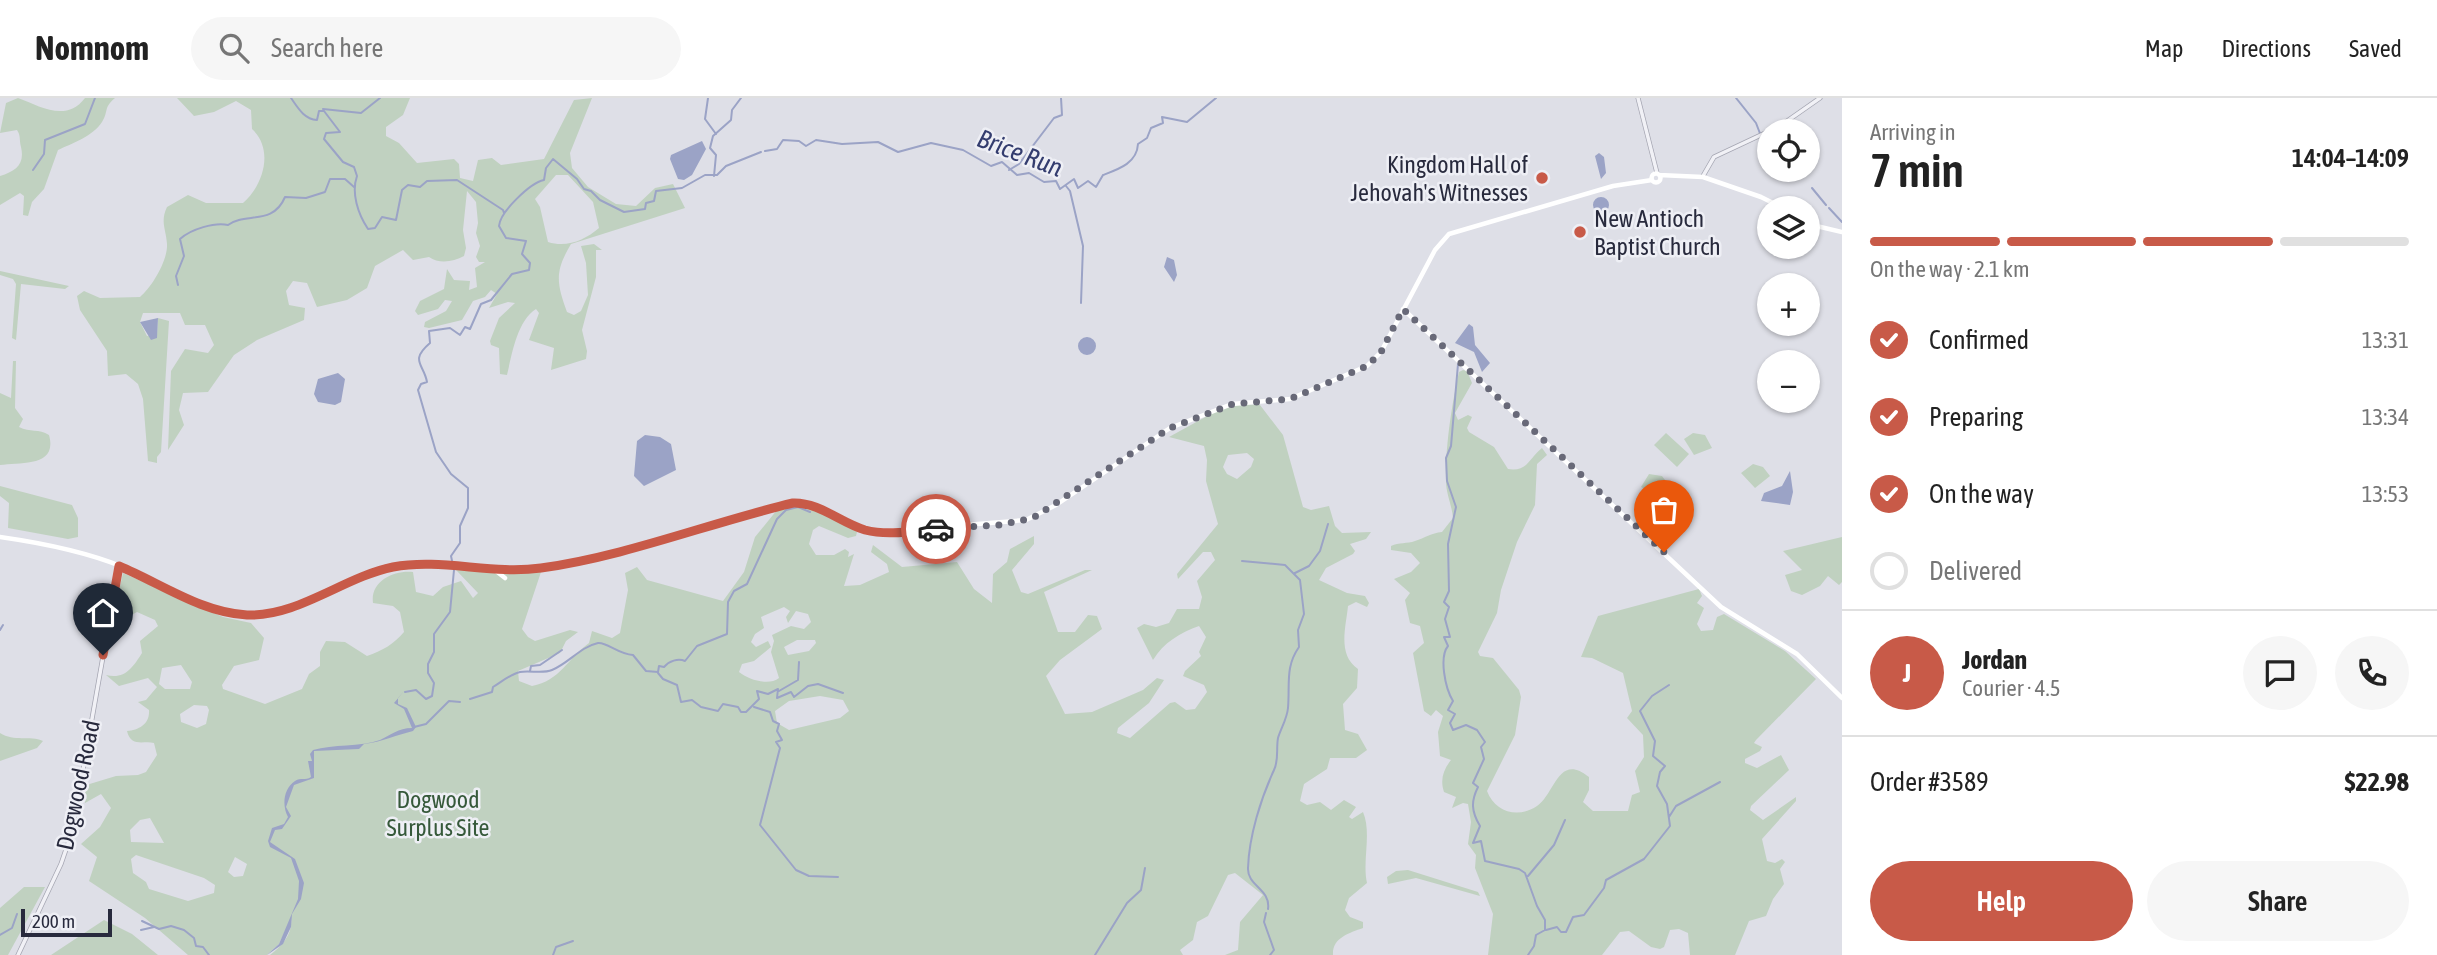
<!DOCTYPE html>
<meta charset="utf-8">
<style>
body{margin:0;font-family:"Asap Condensed",sans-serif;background:#f6f6f6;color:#222;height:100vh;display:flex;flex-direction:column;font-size:26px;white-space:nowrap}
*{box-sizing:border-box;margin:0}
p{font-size:23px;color:#767676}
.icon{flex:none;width:38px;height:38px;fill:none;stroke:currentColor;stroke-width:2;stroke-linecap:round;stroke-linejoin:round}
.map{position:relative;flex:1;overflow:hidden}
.details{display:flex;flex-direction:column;background:#fff;width:595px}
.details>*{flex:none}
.fabs{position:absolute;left:1757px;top:21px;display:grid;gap:14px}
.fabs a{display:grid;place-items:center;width:63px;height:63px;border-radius:50%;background:#fff;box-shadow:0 2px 5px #0004;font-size:35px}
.scale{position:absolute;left:21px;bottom:18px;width:91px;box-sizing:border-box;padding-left:7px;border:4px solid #282a3d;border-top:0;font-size:19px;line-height:24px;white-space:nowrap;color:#282a3d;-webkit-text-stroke:5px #eeeff5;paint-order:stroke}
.pin{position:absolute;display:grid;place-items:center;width:60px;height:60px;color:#fff;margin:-72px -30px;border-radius:50% 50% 50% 0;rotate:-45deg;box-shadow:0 0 7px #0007}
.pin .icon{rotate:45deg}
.courier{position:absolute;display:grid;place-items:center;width:70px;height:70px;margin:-35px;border:5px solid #c85a48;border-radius:50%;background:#fff;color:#222;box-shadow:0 2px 9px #0007}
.headline em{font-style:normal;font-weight:600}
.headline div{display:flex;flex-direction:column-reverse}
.headline{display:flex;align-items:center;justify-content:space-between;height:119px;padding:0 28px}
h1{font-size:46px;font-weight:600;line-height:52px}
.bar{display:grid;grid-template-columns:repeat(4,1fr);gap:10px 7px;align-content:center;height:84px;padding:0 28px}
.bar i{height:9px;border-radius:5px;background:#e0e0e0}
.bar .selected{background:#c85a48}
.bar p{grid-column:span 4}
.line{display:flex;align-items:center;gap:18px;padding:0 28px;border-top:2px solid #e0e0e0}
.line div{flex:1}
.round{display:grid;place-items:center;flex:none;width:74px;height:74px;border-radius:37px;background:#f6f6f6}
ol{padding:0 28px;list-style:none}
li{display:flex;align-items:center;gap:21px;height:77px}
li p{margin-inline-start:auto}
li .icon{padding:7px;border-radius:50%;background:#c85a48;color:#fff;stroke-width:4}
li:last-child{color:#767676}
li i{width:38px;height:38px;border:4px solid #e0e0e0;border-radius:50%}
.primary-button{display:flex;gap:14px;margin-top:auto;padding:14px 28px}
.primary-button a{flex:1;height:80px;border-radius:42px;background:#c85a48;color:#fff;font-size:28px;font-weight:600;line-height:80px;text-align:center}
.primary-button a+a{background:#f6f6f6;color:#222}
header{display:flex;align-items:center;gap:42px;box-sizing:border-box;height:98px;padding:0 35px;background:#fff;border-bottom:2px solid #e0e0e0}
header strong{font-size:33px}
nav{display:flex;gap:38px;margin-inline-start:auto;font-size:24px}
.search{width:490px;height:63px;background:#f6f6f6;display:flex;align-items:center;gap:18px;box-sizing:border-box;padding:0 24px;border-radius:38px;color:#767676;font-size:26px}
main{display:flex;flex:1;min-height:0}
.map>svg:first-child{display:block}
.green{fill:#c0d1c0;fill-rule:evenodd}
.water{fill:#9ba3c6}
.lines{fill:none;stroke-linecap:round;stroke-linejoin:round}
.stream{stroke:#9ba3c6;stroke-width:2}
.tertiary-casing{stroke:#a4a5b1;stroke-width:5}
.tertiary{stroke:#f1f1f6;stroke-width:3.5}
.secondary{stroke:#fff;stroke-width:4.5}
.done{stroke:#686978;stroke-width:7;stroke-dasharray:0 12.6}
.route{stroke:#c85a48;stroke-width:9}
.poi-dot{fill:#c85a48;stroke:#eeeff5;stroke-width:2.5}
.labels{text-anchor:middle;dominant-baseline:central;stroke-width:5;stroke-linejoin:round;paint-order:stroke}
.poi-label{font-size:24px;fill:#282a3d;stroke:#eeeff5;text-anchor:end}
.street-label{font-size:24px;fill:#282a3d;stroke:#eeeff5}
.park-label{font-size:24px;fill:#36593a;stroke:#eeeff5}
.water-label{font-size:26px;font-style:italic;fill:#343d6f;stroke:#eeeff5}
</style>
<header>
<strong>Nomnom</strong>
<div class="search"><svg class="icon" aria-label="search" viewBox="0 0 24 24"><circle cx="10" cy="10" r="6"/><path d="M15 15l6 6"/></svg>Search here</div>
<nav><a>Map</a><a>Directions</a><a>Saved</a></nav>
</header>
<main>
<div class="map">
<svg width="1842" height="857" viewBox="0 0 1842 857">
<rect width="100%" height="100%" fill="#dedfe7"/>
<!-- green -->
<path class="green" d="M18,0C40,8 66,25 85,0H115C103,10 109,13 102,24C93,38 73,45 58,52L44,91L32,104L28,118L23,117L24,98L20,95L0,107V78C16,73 25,66 21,49C19,41 21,38 17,32L0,35L6,5Z
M177,0H410L403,17L386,29V38L399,45L417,65L454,61L459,66L460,80L473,83L478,62L492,60L501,67L544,61L574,2L592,0L570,55L572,70L588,89L616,106L636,108L655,90L673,86L685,110L571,146C555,173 556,184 567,214L574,217L581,213L588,197L586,165L581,148L594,146L602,152H596V179L582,232L587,253L586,261L551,272L554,250L529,242L539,215L536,211C517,223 512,256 507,277L500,276L499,250L491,247L490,243L499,220L515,205L508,204L489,210L497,196L491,192L485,199L473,203L462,222L429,230L424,229L425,224L446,213L452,203L445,202L438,211L418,217L415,213L420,203L444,191L447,171L454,182L470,183L469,192L477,189L475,170L485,164H479L476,159L480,148L476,135L478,125L476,104L467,93L463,132L466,150L464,158C453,164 439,166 429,159L413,162L403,152L375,168L367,190L347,202L317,209L307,185L293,183L286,193L289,207L305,210L304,222L257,242L234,257L208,294L183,295L179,312L184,327L168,352L171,273L185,251L208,255L214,247L205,227H185L180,215H143L140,224L147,238L157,237L158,220L169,223L161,354L157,359V365L148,363L143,301L138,286L126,276L108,278L107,253L80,212L77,198L84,193L100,200L140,199C152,189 168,162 167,146C166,131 160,124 167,109L188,97L206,105H243C264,87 274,51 252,31L251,12L236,3L214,14L194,18ZM556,77H568L593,104L599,130C585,142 567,150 548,144L540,109L535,101Z
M0,173L69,188L65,191L21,186L16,242L12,240L16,186L13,181L0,177Z
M13,263H16L15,310L23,321L19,329C30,335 39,330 49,337C58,369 21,364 0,367V295L11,300Z
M1463,272L1467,273L1472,285L1455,315L1458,322L1468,317L1472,319L1467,330L1469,334L1494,349L1508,371C1528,374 1529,360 1542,350L1547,357L1537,366L1535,407L1517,444L1501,492L1497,515L1478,554L1480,558L1493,560L1519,592L1521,599L1515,637L1487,693C1495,714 1518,721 1537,708C1555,696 1558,654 1589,679V692L1583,704L1593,713H1628L1632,697L1640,694L1635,673L1644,659L1643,637L1627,620L1632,613L1623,575L1592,560L1581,559L1598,518L1699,491L1702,498L1697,505L1704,510L1697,526L1701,533L1713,532L1717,519L1724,516L1785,553L1816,581L1756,642L1754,645L1762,649L1760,653L1745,661V665L1757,670L1781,657L1789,672L1751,708L1750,712L1763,722L1796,699V703L1762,741L1767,763L1775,765L1782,761L1785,764L1780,771L1784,786L1773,801L1766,818L1749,823L1735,857H1690L1688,835L1679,831L1670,832L1664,849L1660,851L1651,849L1629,833L1620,834L1602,857H1488L1493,816L1475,770L1476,757L1468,746L1471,724L1468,706L1463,705L1452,710L1456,699L1444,694C1440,682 1443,672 1451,662L1440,658L1438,634L1443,618L1436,612L1431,618L1424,613L1413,555L1424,545L1420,528L1410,525L1405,502L1410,495L1394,481L1411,474L1420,465L1411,455L1391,452V448C1399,444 1407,446 1415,443C1425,440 1431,435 1442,434L1453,420C1452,407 1446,396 1446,383C1445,350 1452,305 1459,274Z
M1242,306L1260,307L1283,337L1303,409L1311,412L1329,408L1335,428L1342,435L1371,434L1366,441L1350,446L1355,453L1353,456L1326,470L1319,482L1347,495L1365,498L1369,505L1367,509L1356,504L1348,508C1346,529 1337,557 1358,571L1357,590L1343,606L1345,632L1358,636L1367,652L1356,660H1330L1327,671L1304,686L1300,703L1307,707L1320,704L1331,712L1344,702L1356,709L1349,719L1352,721L1363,714C1372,735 1362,763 1367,785L1349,800L1345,812L1350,819L1363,824V830C1349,835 1332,840 1333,857H1225L1238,852L1240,824L1263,797L1235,775L1228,777L1208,818L1197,824L1193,842L1180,852L1183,857H270C282,848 293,836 291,820L279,846L267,857H188L145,820L89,783L97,759L81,746L100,729L111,710L101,696L85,705L83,688L116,678L138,677L146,674L157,657L154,645C144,642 131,650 127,633C139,632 150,626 149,612L138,604L146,602L157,589L148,580L119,588L106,577C125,582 133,569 142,555L140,543L158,528L155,522L137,514L111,528L123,475L223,519L251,525L264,540L259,562L234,568L222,587L223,591L265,606L302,591L309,576L320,568V554L326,543L345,544L367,558C382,553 394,546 404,534L400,514L393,508L373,505C370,483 394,472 413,474L416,494L433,498L443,489L461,483L473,500L478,495L456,472L542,471L522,531L528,539L535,543L570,532L578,534L566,543L560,555L518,573L519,583L532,588C560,583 568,560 589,545L592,533L612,540L620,535L628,492L625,475L637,469L647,482L723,503L744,474L755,439L777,412L796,409L803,404L857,434L856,438L848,440L819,428L813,432L809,446L816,457H834L845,451L849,454L848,459L854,456L844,488L860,487L889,474L887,466L871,454L873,447L902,469L957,464L974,491L992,505L993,476L1007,464L1010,451L1034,438V446L1012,472L1021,494L1028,496L1085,472H1092L1044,494L1058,534H1075L1088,517L1097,518L1102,531L1060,562L1046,578L1065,616L1092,614L1143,592L1157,580L1164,582L1149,605L1118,630L1117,635L1130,640L1170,605L1175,604L1186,612L1195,611L1207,594L1204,587L1183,578L1185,573L1201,558L1199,554L1206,539L1199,528C1181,534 1163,545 1153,562L1137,530L1144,526L1156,529L1169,525L1177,511H1199L1202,499L1197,483L1215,462L1211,454H1203L1178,481L1177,476L1218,426L1206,383L1207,362L1204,348L1169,339L1220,311ZM1247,355L1254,361L1251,369L1237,381L1227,376L1223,369L1228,357ZM784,509L790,513L786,519L788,525L796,513L808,516L811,524L804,531L791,528L772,537L774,543L771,554L779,580C769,588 749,582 739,574L742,566L754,563L771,549L768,543L756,549L751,544L755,536L764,530L761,519ZM797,542H815L816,545L809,553L788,557L784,549ZM181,567L192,584L190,591H165L159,586L162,570ZM820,598L843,602L849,613L840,620L789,632L777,625L775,613L789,603ZM194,607L207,608L209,612L206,626L197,630L181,624L180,616ZM150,720L164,745L131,744L130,732L140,722ZM136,757L204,780L215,787L214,795L188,803L149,791L146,784L133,775L131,761ZM235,759L247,766L243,778L234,779L228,774Z
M1666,335L1689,356L1677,369L1654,347Z
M1693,335L1705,337L1712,350L1694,357L1684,341Z
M1753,366L1763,369L1770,378L1755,390L1741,375Z
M1649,376L1662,378L1668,386L1658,397L1641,389Z
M0,388L72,407L78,420V439L68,441L8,430L9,405L0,398Z
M1842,439V484L1839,487L1828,478L1820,488L1802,497L1791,493L1785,477L1802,472L1783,453Z
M0,635C14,644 30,637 43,643L37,650L0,663Z
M1408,772L1478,794L1480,798L1416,780L1388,786L1387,779L1396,773Z
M24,789H45L8,857H0V810Z
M104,822L132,836L158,857H51Z"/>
<!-- water -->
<path class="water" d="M702,43L706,51L692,77L684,82L678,81L670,61L671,57Z
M1599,55L1604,59L1606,75L1601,81L1595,58Z
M1593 107a8 8 0 1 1 16 0a8 8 0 1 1-16 0Z
M1167,159L1174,162L1177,177L1174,184L1164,169Z
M158,220L157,240L151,242L140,224Z
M1469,226L1473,229L1475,247L1490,265L1482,274L1474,254L1455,245Z
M1078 248a9 9 0 1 1 18 0a9 9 0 1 1-18 0Z
M338,275L345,281L341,304L335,307L318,304L314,296L318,281Z
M645,337L660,339L671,346L676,372L644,388L634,378L637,343Z
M1790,373L1793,394L1790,407L1761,403L1764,395L1782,388Z
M405,592L398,600V606L407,610L416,629L413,633C396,637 382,644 364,646L359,651L314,653V680L294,687L286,709L291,718L282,731L275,732L270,744L295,761L304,785L301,801L292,816L291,829L283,846L267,857L279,846L298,801L299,783L291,760L270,749L268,743L272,730L284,726L288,719C282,708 283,691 295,683C301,679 305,683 311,679L308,663H312L310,656L313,652C333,646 360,649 380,642C391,637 398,630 412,630L404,611L394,605Z"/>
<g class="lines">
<!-- stream -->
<path class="stream" d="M291,0C298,10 304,21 317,22L319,13H324L340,34L326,35L324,41L343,64L354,69L357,78C351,95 358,116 368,131L375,130L382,119L396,122L402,92L408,87L420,89L427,83L457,82L503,112L504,115
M708,0L705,21L716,36
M1736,0L1756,25L1769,59
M323,11L361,15L380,0
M765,53L777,51L783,42L799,43L806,48L816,42L842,46L878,44L898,54L931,45L963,52L991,68L1002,64L1017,77L1029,75L1044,84L1056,83L1060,91L1074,81L1078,90L1088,83L1096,89L1103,77C1119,71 1137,65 1138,46L1147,40L1151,30L1163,25L1162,19L1187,24L1216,0
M33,72L44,56L45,42L85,26L95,0
M1009,72L1019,66L1054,20L1062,17L1061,0
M714,78L716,57L710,50L713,38L731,22L732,12L741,0
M1066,88L1070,93L1083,148L1081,205
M1812,90L1826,107
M1829,110L1842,124
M178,187L176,178L184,158L180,141C191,131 215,124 228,127C245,114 273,128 285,99L306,100L325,94L330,81H345L354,89
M1458,266L1451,348L1446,360L1447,383L1456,409L1448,446L1449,493L1444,504L1449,509L1445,521L1450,539H1444L1448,548C1439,559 1445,590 1453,603L1448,612L1455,616L1450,625L1453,632L1466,627L1477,632L1485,644L1481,649L1484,661L1473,685L1478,689C1471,703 1471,713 1480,728L1473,745L1481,743L1485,763L1519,771L1525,775L1537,808L1545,822V832L1536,837L1534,848L1528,857
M1242,463L1285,467L1300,482L1304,516L1298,532L1299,549C1285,569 1290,586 1288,610C1287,621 1281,630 1278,640C1276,651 1279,662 1274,672C1261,700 1249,738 1248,770C1247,788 1271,791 1268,811
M1295,475L1309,468L1320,453L1328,426
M0,532L3,527
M530,573L531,568L540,567L562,552
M658,575L663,581L677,587L681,604L692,602L701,609L718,613L723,606L738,609L741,614H746L759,601L757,593L768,596L778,591L777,600L791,594L794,599L808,588L818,586L843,595
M779,593L798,582L799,564
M405,594L416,592L426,601L432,598L434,585L428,575V566L434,554V536L450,514L454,472L451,458L460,445V428L468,410V390L451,376L436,354L418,292L421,286L427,284C424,266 409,263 430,245L429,233L450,230L460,237L465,229L470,231L481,206L491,202L512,176L529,172L530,165L522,156L526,143L506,140L499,128C500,114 530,85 544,82L546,70L553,61L577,81L584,91L591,93L600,102L624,114L645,111L646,105L654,103L656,93L682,90L705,77H717L726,68L761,54
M470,601L492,594L493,589C501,584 511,576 520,574C529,572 543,576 552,572C569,565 580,549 598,545C607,544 618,556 633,557L646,573L658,574L659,568L664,569C669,563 678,560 685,563L697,548L727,536L728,504L734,493L747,486L777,421L786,412L798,409L810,414
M754,609L770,614L773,623L779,626L777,633L782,642L776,644L780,650L760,727L796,772L809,778L838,779
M414,629L426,626L449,603L460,604
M1669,719L1676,708L1720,684
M1528,778L1554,747L1565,722
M1266,815L1264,824L1274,852L1270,857
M142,823L159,831L171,828L184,832L194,840L196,848L203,849L209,857
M141,832L154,829
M1546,832L1557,829L1561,834H1566L1573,819L1584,817L1604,790L1606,782L1644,761L1670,728L1667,706L1657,688L1660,674L1665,668L1653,658L1655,643L1640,613L1652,598L1669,587
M0,837L12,830L17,816
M553,857L556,849L573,843
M1095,857L1127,805L1141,792L1145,770"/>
<defs>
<path id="tertiary" d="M1638,0L1657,75
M1703,78L1714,59L1780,28L1820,0
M18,857L61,766L72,734L119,468"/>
</defs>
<!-- tertiary casing -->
<use href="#tertiary" class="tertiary-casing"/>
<!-- tertiary -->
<use href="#tertiary" class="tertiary"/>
<!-- secondary -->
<path class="secondary" d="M1651.5 80a4.5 4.5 0 1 1 9 0a4.5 4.5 0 1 1-9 0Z
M1659,77L1703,79L1761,99L1783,110
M1808,126L1842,134
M1403,211L1721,509L1797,556L1842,600
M0,439C42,445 84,453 123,469C160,485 199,513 240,517C293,522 339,481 390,470C441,459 492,477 543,470C628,458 710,424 793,405C822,404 849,429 878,434L1026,422L1056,407L1170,330L1232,306L1290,301L1367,268L1381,254L1435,152L1449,136L1613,88L1652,82
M496,473L505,480"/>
</g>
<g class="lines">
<!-- done -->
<path class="done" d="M936,431L999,427L1033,420L1170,330L1233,306L1290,301L1367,268L1381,254L1403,211L1664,454"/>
<!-- route -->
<path class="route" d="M103,557L119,468C160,485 202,515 247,517C298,519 344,479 393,469C442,460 491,477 541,470C627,458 709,425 793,405C819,404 841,425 865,432C888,438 913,433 936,431"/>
</g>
<!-- markers -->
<g class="poi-dot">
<circle cx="1542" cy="80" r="7"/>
<circle cx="1580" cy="134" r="7"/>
</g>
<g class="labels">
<!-- poi labels -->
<g class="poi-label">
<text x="1528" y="66">Kingdom Hall of<tspan x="1528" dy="28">Jehovah's Witnesses</tspan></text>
<text x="1594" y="120" text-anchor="start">New Antioch<tspan x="1594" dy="28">Baptist Church</tspan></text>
</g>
<!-- street labels -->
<g class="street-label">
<text transform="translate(78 687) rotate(-78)">Dogwood Road</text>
</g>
<!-- park labels -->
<g class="park-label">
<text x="438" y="701">Dogwood<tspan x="438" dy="28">Surplus Site</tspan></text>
</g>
<!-- water labels -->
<g class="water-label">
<text transform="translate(1020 55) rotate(21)">Brice Run</text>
</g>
</g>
</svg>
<div class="fabs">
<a><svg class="icon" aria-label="locate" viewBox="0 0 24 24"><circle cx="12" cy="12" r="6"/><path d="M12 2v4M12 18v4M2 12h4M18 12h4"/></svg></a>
<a><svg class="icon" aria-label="layers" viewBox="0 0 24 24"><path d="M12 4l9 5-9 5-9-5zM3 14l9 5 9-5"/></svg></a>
<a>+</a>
<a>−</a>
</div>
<div class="scale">200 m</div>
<div class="pin" style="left:1664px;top:454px;background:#ea580c"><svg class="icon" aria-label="bag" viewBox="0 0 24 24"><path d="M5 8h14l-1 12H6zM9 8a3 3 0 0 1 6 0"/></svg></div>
<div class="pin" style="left:103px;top:557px;background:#1f2937"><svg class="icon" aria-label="home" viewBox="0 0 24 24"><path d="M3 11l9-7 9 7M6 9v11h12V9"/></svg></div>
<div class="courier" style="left:936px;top:431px"><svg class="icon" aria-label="car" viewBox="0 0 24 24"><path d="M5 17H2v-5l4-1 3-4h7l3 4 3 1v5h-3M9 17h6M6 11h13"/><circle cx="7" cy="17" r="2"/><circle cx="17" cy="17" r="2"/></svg></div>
</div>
<section class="details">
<div class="headline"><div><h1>7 min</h1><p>Arriving in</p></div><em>14:04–14:09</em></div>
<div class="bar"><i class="selected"></i><i class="selected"></i><i class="selected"></i><i></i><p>On the way · 2.1 km</p></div>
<ol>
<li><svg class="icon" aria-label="check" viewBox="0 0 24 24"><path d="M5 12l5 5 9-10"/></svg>Confirmed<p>13:31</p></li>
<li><svg class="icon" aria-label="check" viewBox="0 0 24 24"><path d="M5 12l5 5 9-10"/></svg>Preparing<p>13:34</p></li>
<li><svg class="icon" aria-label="check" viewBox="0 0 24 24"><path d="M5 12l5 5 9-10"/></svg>On the way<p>13:53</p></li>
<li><i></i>Delivered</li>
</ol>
<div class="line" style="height:126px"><b class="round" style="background:#c85a48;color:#fff">J</b><div><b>Jordan</b><p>Courier · 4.5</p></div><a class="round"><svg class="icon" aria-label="chat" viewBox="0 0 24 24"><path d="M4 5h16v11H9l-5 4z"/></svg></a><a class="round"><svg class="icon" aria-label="phone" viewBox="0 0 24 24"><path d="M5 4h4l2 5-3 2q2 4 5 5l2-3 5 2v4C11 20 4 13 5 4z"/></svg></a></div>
<div class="line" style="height:91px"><div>Order #3589</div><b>$22.98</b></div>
<div class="primary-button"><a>Help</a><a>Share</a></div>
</section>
</main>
